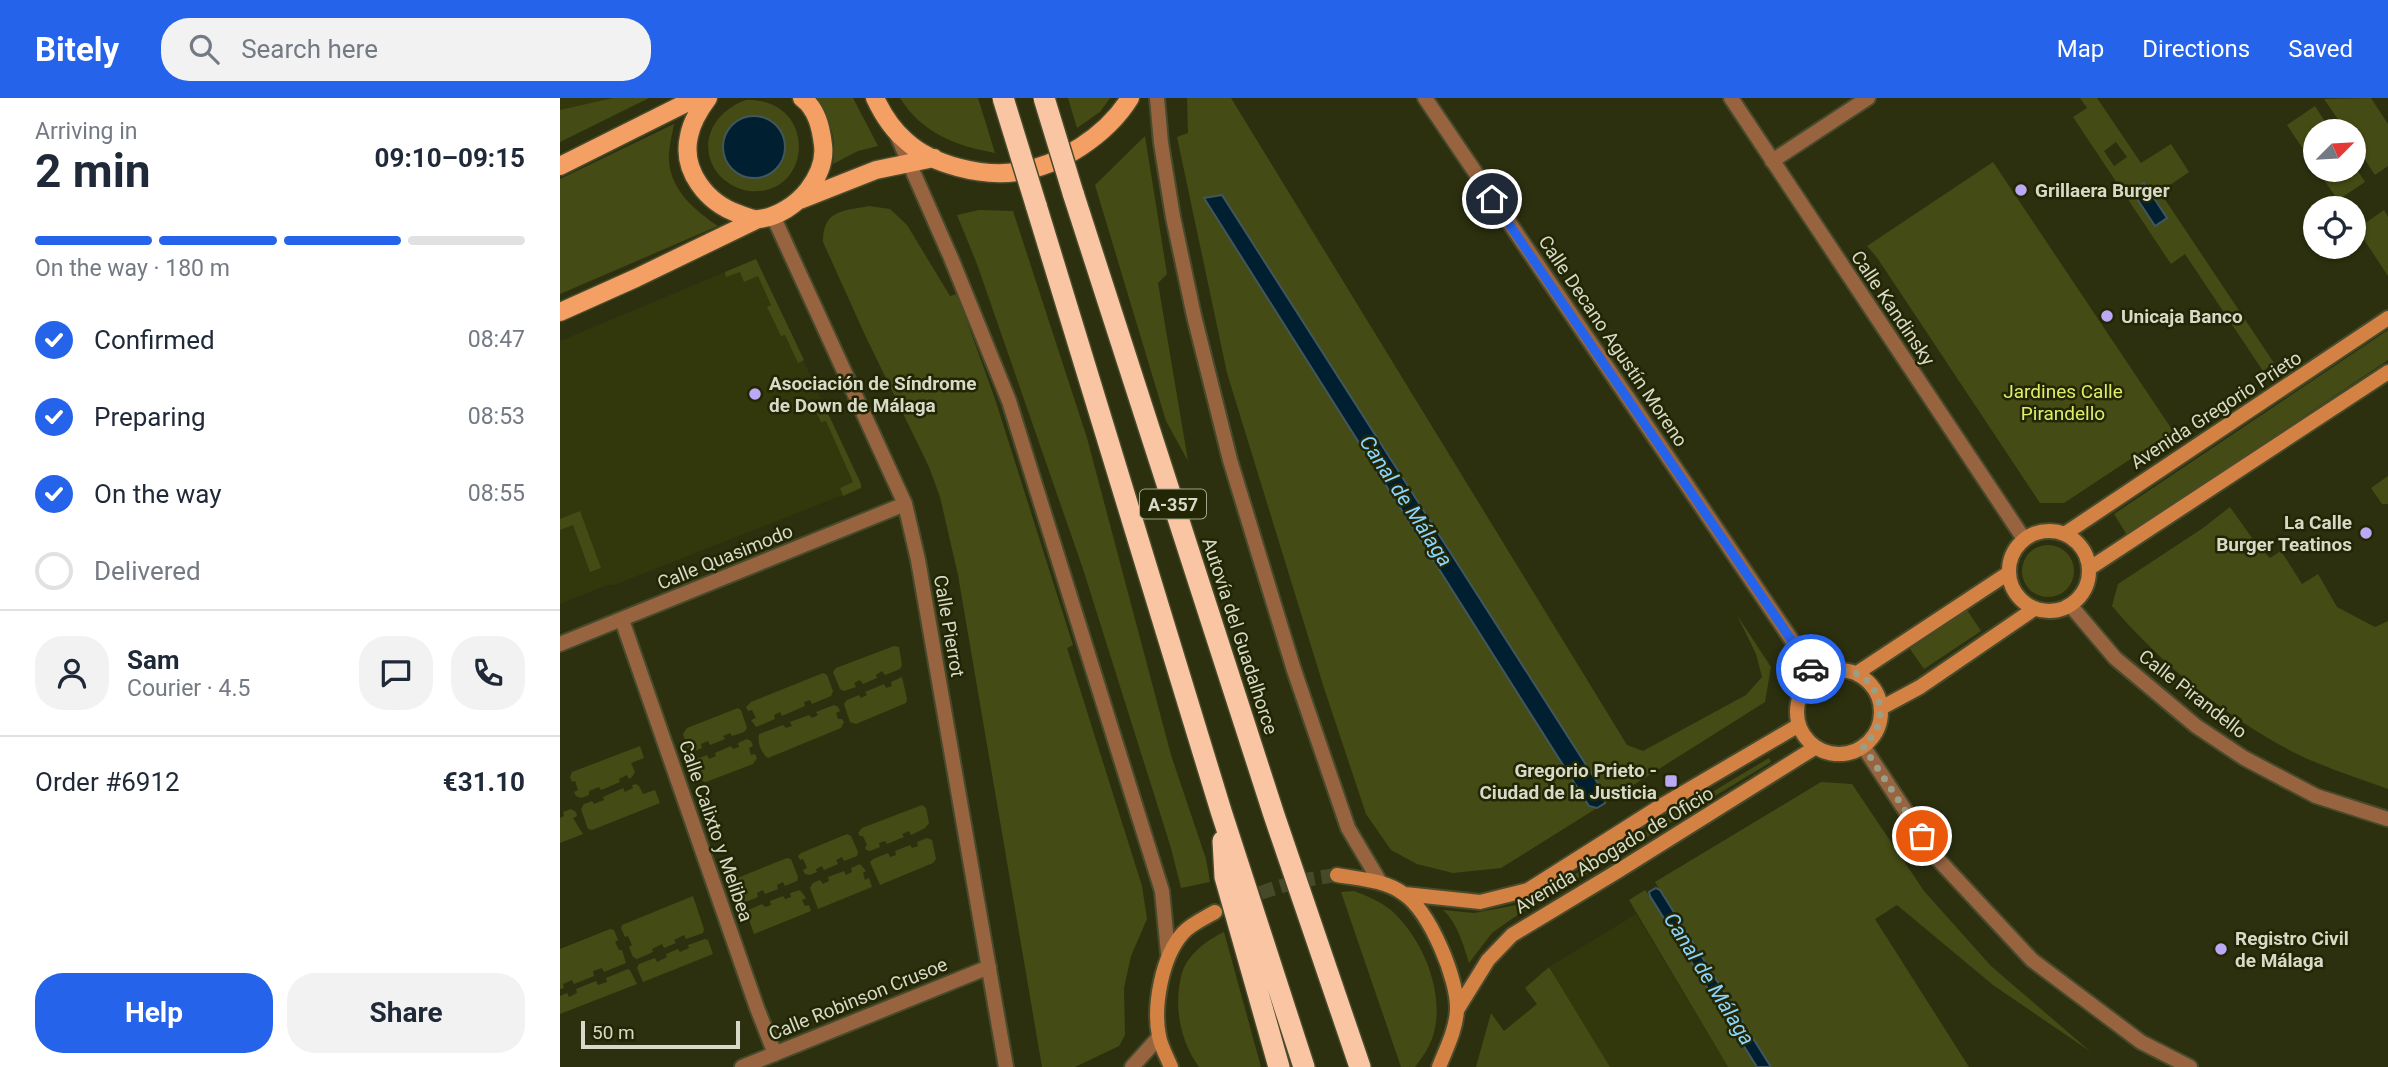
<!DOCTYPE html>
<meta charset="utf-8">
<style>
body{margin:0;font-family:Roboto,sans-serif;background:#f2f2f3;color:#1f2937;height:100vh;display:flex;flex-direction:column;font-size:26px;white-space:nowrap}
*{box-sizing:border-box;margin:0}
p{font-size:23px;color:#747a83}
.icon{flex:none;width:38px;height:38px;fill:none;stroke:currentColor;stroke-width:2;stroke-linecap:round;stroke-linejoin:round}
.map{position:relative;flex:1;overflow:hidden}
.details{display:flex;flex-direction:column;background:#fff;width:560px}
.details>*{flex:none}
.needle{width:46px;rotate:66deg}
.buttons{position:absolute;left:1743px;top:21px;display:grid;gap:14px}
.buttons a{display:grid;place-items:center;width:63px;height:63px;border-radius:50%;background:#fff;box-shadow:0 2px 5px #0004;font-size:35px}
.scale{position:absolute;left:21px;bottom:18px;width:159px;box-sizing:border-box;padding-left:7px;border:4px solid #d6dac7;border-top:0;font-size:19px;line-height:24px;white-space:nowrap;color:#d6dac7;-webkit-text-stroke:5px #222604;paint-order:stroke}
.pin{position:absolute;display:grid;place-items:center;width:60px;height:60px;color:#fff;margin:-30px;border:4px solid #fff;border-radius:50%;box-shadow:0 2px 7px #0007}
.courier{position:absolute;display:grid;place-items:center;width:70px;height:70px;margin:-35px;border:5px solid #2563eb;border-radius:50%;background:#fff;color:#222;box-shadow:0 2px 9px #0007}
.overview em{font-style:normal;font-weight:700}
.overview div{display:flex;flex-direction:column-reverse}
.overview{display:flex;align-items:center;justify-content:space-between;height:119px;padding:0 35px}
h1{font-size:46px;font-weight:700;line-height:52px}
.bar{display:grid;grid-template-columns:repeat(4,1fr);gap:10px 7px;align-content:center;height:84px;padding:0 35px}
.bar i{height:9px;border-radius:5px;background:#e0e1e3}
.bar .current{background:#2563eb}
.bar p{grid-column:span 4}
.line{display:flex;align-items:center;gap:18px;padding:0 35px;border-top:2px solid #e0e1e3}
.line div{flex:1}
.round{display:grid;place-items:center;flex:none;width:74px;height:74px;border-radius:28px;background:#f2f2f3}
ol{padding:0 35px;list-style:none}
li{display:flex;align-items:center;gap:21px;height:77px}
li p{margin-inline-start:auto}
li .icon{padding:7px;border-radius:50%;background:#2563eb;color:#fff;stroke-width:4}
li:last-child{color:#747a83}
li i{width:38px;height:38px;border:4px solid #e0e1e3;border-radius:50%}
.action{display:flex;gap:14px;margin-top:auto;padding:14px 35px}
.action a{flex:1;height:80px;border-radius:28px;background:#2563eb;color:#fff;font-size:28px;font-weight:700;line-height:80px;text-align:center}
.action a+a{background:#f2f2f3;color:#1f2937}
header{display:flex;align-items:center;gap:42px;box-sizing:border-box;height:98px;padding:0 35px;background:#2563eb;color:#fff}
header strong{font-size:33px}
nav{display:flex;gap:38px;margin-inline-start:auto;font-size:24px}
.search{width:490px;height:63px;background:#f2f2f3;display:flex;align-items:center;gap:18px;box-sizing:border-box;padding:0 24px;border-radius:28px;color:#747a83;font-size:26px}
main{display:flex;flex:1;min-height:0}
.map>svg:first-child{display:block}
.built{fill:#32370c}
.green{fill:#454b15;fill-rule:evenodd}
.water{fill:#001f30;stroke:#40575d;stroke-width:2}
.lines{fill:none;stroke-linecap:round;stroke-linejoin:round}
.secondary-tunnel{stroke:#464a2b;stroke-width:14;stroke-dasharray:14 7;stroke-linecap:butt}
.street-casing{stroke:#474b2c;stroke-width:18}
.secondary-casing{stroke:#474b2c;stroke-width:18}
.primary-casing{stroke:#474b2c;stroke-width:21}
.highway-casing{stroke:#474b2c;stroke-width:24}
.street{stroke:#986440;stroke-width:14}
.secondary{stroke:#d48144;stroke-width:14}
.primary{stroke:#f49f63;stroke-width:18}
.highway{stroke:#f9c5a3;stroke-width:21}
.highway-bridge-casing{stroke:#474b2c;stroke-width:24;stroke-linecap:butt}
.highway-bridge{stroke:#f9c5a3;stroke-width:21}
.done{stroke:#9a9e87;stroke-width:7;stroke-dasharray:0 12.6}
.route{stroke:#2563eb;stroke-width:9}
.poi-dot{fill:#bca9f5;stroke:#222604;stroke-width:2.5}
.labels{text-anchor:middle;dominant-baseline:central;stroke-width:5;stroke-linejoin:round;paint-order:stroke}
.shield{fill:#222604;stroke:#a0a48c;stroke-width:2}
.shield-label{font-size:18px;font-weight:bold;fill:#d6dac7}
.poi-label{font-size:19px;font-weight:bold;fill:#d6dac7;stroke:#222604;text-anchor:start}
.street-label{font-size:19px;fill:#d6dac7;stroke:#222604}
.park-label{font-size:19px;fill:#deee6a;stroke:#222604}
.water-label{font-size:21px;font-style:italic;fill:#8bd4fe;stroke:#222604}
</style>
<header>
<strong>Bitely</strong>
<div class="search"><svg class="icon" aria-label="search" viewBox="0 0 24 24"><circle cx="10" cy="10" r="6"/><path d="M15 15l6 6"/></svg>Search here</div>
<nav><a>Map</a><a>Directions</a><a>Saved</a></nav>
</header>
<main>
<section class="details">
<div class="overview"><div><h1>2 min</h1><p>Arriving in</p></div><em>09:10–09:15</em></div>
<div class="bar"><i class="current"></i><i class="current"></i><i class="current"></i><i></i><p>On the way · 180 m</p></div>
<ol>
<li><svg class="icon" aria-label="check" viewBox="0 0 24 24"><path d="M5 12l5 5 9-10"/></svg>Confirmed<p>08:47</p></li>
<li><svg class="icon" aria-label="check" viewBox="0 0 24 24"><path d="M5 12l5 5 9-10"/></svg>Preparing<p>08:53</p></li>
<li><svg class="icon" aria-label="check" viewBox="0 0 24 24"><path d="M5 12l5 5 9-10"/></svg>On the way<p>08:55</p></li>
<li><i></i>Delivered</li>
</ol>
<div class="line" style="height:126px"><a class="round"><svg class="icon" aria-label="person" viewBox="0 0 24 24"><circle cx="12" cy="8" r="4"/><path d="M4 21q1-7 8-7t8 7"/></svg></a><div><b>Sam</b><p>Courier · 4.5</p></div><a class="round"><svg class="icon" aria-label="chat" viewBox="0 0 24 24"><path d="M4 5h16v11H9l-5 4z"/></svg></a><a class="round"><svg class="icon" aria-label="phone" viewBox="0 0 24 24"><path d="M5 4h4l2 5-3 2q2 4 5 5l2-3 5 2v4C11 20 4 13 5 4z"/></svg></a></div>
<div class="line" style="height:91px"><div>Order #6912</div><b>€31.10</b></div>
<div class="action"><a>Help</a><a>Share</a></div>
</section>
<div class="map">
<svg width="1828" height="969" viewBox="0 0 1828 969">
<rect width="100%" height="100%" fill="#2c300f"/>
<!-- built -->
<path class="built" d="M0,0H89L0,44Z
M196,161L301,386V390L54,487H47L0,506V243Z
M1076,816L1168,969H1050L989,869Z"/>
<!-- green -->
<path class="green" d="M53,0H89L0,44V12Z
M256,0H293L318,48L298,53L273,66C277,38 270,23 256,0Z
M340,0H418L435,55C396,48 362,35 340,0Z
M508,0H550L540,14L517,30Z
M627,0H671L1067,647L1083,653L1186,597L1202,579L1196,556L1177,517L1211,569L1205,604L1045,705L1044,695L645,101L1029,708L1037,710L941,770L893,775L857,766L831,752L806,716L764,590L667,275L617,39L628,35Z
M1520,0H1537L1581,65L1611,46L1629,74L1600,94L1714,265L1703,273L1625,156L1611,166L1513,19L1527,10ZM1556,44L1567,59L1554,68L1544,53ZM1584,85L1607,119V120L1573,92Z
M1811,0L1828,26V68L1815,77L1794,45V33H1786L1764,1Z
M186,2C259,0 253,100 189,93C175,91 161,82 154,70C138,41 157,12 186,2ZM197,18L206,21L168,65C158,41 171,20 197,18Z
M1755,8L1771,33H1755V69L1727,27Z
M114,26C112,38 108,52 109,64C112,94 136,113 158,128L0,196V81Z
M585,38L607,176L598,185L628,363L606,323L535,87Z
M1433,64L1613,333L1504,405H1480L1318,161L1307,148Z
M1794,67L1805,84L1778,102L1757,72H1794Z
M309,108L330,111L347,127L390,198L397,196L435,301L513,547L507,550L582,788L587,821L571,858L564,890L565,937L559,948L515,969H482L398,477L380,399L369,369L305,237L263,144C263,112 282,113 309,108Z
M419,112L453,113L527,340L611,657L646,761L650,784L621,790L611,750L523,471L417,166L397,117Z
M1824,112L1828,119V178L1797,131Z
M196,161L244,262L238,265L225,237L221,238L207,209L211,207L198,178L184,184L180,174L166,179L165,174Z
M1828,232V262L1567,437L1554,416Z
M264,307L301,386V390L283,398L280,390L293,384L266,323L261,324L255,311Z
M1828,378V406H1822L1811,390Z
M1670,409L1697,447L1710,460L1721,453L1742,486L1758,476L1777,509L1815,529L1828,523V691C1798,680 1766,670 1737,656C1667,620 1603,568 1552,508L1558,486L1643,430Z
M20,413L41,470L30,474L13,427L0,432V421Z
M1462 473a26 26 0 1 1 52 0a26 26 0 1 1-52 0Z
M1407,512L1421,533L1364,571L1350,551Z
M334,548L339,549L342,567L340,571L325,577L322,573L316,577L317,580L303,586L300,582L294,585L296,589L284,593L280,591L273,574L276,570Z
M263,575L267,577L273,593L271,598L252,606L250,602L244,604L245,608L222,618L220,614L214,617L215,621L196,629L191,622L196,620L192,612L188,613L186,609L191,604Z
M342,579L347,601L346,605L296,626L290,624L284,606L287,602L299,597L301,600L307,597L305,594L324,586L326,590L332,588L331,584Z
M274,607L278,609L280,613L276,615L278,621H282L284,624L281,630L208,660C201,655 197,644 199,636L223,627L226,630L232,628L230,624L249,617L252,620L258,617L256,614Z
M178,610L181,612L187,630L184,634L172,638L170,635L163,638L165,641L150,647L148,643L141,646L142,650L135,653L128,651L123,636L127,630Z
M187,641L191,643L193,648L189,650L191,657L195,656L197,660L193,666L146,684L139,682L133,666L137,661L147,657L149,661L156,658L155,655L171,648L173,651L179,649L178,645Z
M80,648L84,660L71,665L75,674L72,679L69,681L67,677L59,681L60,684L41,692L39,689L29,693V697L21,700L16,698L14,694L18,692L15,683L12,684L10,679L12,674Z
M1209,660L1211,664L953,820L932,835L909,865C904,848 897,824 883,812L914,815L967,805Z
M1261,684L1292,686L1364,793L1431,868L1531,954L1433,887L1337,807L1315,821L1409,969H1211L1095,784Z
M76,686L79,688L83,696L95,692L100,705L32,732L28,731L21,711L24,706L32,703L34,706L44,702L43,699L63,690L65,694L73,690L72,687Z
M362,707L366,710L369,725L365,730L351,737L349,733L342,736L344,739L327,746L325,743L319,745L320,749L310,753L306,752L305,749L307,747L303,738H300L298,735L302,730Z
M11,711L16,714L17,718L13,720L23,736L0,745V720L4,718L3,714Z
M287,736L291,738L298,754L297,758L284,763L282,759L276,762L278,766L264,772L262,768L256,771L257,774L250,777L245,776L243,772L247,770L243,761L240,762L238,758L241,755Z
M367,740L372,742L376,761L373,765L320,787L310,764L313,761L328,755L330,759L336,757L335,753L350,747L352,750L358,748L357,744Z
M227,760L231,761L238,779L237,783L225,788L223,784L217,787L218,791L205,796L203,792L197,795L198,799L183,805L175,781Z
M300,766L306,773L303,775L305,782L309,780L312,789L258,811L250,790L253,785L260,782L263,786L269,783L268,779L284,773L286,777L292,774L291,770Z
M240,792L246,800L242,802L245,808L249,807L251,813L194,836L186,813L202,806L205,809L211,807L210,803L223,798L225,801L231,799L230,795Z
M1085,792L1090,798L1197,969H1168L1069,802Z
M794,793C808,798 821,804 832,813C864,842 887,899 872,941C868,951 862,960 855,969H841L781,794Z
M133,798L144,831L143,835L126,841L124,837L114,842L116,845L104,850L102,846L92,851L93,854L77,861L73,859L69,849L72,847L68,838L65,839L61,830L62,827Z
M50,831L54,832L58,842L55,844L59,852H62L66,865L44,874L42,870L33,873L34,878L14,886L12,882L3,886L4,890L0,891V851Z
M664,834L701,969H639C620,943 613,907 622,875C628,856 647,842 664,834Z
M145,841L148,842L153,856L83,884L77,870L79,866L95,860L97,864L107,859L106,856L118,851L120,854L129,850L128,847Z
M989,869L1050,969H916L931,915L944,933L977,906L965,890Z
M68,871L70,872L77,886L0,916V898L7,895L9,899L17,895L16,891L36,883L38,887L47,884L46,880Z"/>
<!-- water -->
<path class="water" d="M163 49a31 31 0 1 1 62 0a31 31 0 1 1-62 0Z
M1584,85L1607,120L1595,128L1572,93Z
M662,97L1044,695L1045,705L1037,710L1029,708L644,100Z
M1096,790L1100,792L1211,969H1197L1090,798L1089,794Z"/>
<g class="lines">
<!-- secondary-tunnel -->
<path class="secondary-tunnel" d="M681,803C712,789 744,781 777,777"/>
<defs>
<path id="street" d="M597,0L601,45L613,119L634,218L670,362L734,572L788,730L820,784
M865,0L1256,578
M1171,0L1464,441
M336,35L391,160L449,303L602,793L608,855
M1212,63L1308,0
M213,118L345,406L358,462L446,969
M1511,508L1555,560L1636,628L1684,660L1756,698L1828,721
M62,522L197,910L215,956
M0,546L345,406
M1303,648L1375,758L1472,862L1581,944L1630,969
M182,969L429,869
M572,969L599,939"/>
<path id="secondary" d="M1449 473a40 40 0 1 1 80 0a40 40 0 1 1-80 0Z
M1506,435L1828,220
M1530,470L1828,274
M1237 614a42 42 0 1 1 84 0a42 42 0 1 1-84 0Z
M1297,575L1447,476
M1321,610L1360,589L1474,511
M777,777C800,781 825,782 844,796C870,814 898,881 897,912C896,932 886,951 879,969
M845,796L920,804L968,792L1099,709L1239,627
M897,912L928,862L952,837L1058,773L1256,649
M611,969C607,959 601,949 599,938C593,908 602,858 623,835C631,826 645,820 655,814"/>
<path id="primary" d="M148,0C139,12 132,23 129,38C121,73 147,105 179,116C185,118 193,122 199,121C218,119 237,106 248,92C258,79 265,63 263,47C261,30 257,11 242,0
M315,0C322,15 333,32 346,43C372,67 422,79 457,74C500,68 547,37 570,0
M0,68L136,0
M240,102L316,72L374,60
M0,214L76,180L196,122"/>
<path id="highway" d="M513,95L714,717L800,969
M476,107L661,713L744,969
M663,743L665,779L719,969"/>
</defs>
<!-- street casing -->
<use href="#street" class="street-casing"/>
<!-- secondary casing -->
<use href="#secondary" class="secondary-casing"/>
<!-- primary casing -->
<use href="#primary" class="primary-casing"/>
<!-- highway casing -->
<use href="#highway" class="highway-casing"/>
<!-- street -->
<use href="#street" class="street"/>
<!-- secondary -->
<use href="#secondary" class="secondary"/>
<!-- primary -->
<use href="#primary" class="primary"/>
<!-- highway -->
<use href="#highway" class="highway"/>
<defs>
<path id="highway-bridge" d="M443,0L476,107
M484,0L513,95"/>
</defs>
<!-- highway-bridge casing -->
<use href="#highway-bridge" class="highway-bridge-casing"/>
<!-- highway-bridge -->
<use href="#highway-bridge" class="highway-bridge"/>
</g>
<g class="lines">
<!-- done -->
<path class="done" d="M1251,571L1256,578C1265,575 1273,571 1283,572C1312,575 1327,604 1317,630C1314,637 1308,643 1303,648L1362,738"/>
<!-- route -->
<path class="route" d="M932,101L1251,571"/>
</g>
<!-- markers -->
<g class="poi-dot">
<circle cx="1461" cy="92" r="7"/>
<circle cx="1547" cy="218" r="7"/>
<circle cx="195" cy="296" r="7"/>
<circle cx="1806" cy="435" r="7"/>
<rect x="1104" y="676" width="14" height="14" rx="3.5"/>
<circle cx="1661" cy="851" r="7"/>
</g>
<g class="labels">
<!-- shield labels -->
<rect class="shield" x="580" y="391.5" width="66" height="29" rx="5"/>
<g class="shield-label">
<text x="613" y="406">A-357</text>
</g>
<!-- poi labels -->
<g class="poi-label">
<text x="1475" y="92">Grillaera Burger</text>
<text x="1561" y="218">Unicaja Banco</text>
<text x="209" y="285">Asociación de Síndrome<tspan x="209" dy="22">de Down de Málaga</tspan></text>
<text x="1792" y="424" text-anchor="end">La Calle<tspan x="1792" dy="22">Burger Teatinos</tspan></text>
<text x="1097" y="672" text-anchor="end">Gregorio Prieto -<tspan x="1097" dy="22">Ciudad de la Justicia</tspan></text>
<text x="1675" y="840">Registro Civil<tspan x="1675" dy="22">de Málaga</tspan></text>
</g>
<!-- street labels -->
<g class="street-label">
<text transform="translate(1333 210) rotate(56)">Calle Kandinsky</text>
<text transform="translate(1053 243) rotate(56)">Calle Decano Agustín Moreno</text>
<text transform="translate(1656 312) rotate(-33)">Avenida Gregorio Prieto</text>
<text transform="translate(165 459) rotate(-22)">Calle Quasimodo</text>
<text transform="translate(389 528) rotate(80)">Calle Pierrot</text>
<text transform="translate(680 538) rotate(72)">Autovía del Guadalhorce</text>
<text transform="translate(1633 596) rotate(38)">Calle Pirandello</text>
<text transform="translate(156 733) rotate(71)">Calle Calixto y Melibea</text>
<text transform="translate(1054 752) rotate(-31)">Avenida Abogado de Oficio</text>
<text transform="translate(298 901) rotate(-22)">Calle Robinson Crusoe</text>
</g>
<!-- park labels -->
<g class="park-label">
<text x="1503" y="293">Jardines Calle<tspan x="1503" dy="22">Pirandello</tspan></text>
</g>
<!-- water labels -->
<g class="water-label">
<text transform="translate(846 403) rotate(57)">Canal de Málaga</text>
<text transform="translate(1149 881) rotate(58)">Canal de Málaga</text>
</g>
</g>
</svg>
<div class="buttons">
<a><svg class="needle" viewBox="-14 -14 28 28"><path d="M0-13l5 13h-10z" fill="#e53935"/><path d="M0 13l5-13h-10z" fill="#747a83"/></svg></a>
<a><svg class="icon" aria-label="locate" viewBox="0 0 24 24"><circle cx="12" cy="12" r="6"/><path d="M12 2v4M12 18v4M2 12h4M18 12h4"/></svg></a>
</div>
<div class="scale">50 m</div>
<div class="pin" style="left:1362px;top:738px;background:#ea580c"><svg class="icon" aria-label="bag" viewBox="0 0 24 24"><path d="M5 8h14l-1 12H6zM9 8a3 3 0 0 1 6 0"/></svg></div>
<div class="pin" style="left:932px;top:101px;background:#1f2937"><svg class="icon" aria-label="home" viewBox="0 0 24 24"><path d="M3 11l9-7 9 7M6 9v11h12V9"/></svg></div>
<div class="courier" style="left:1251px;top:571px"><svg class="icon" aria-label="car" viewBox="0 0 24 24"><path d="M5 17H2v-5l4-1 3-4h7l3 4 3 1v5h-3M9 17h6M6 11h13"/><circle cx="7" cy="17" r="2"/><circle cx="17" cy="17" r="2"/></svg></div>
</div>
</main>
